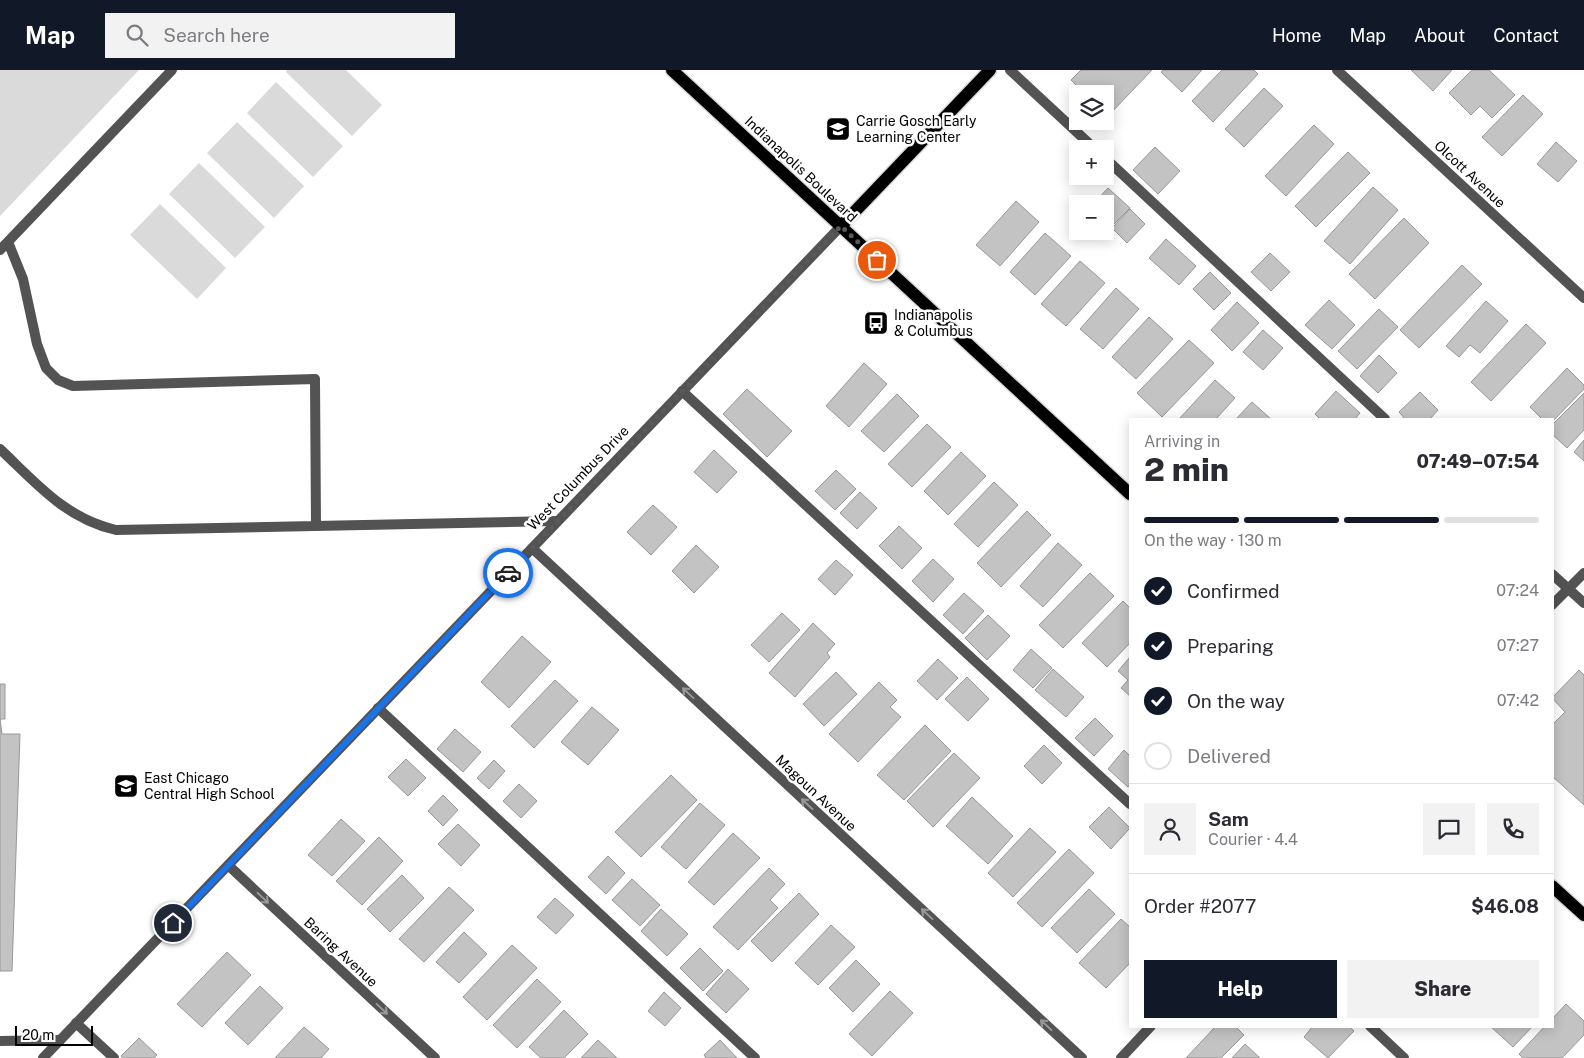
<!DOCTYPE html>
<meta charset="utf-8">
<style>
body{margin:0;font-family:"Public Sans",sans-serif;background:#f2f2f3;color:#2b2b33;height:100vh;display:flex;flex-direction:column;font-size:19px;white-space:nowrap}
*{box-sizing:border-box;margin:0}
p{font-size:16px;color:#7c7c81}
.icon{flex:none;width:28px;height:28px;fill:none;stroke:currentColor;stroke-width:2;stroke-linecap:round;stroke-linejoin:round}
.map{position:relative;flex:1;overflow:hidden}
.panel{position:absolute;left:1129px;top:348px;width:425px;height:610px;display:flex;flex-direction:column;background:#fff;border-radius:0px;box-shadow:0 2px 12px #0003}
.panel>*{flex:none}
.fabs{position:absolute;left:1069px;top:15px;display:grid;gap:10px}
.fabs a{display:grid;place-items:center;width:45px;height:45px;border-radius:0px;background:#fff;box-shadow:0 2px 12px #0003;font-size:25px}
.scale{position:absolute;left:15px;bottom:12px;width:78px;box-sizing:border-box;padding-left:5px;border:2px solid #000;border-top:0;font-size:14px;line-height:18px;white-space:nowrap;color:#000;-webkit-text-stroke:4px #fff;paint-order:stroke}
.pin{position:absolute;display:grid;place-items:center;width:42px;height:42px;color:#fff;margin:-21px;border:2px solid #fff;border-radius:50%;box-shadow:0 1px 5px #0007}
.courier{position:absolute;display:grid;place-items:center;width:50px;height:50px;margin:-25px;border:4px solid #1a73e8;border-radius:50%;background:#fff;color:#222;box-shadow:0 1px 6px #0007}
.summary em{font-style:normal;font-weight:800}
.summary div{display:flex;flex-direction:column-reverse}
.summary{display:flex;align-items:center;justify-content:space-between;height:85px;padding:0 15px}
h1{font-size:32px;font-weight:800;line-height:38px}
.bar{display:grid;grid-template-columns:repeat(4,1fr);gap:8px 5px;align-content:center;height:60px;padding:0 15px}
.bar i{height:6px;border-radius:4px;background:#e1e1e2}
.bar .on{background:#111827}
.bar p{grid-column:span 4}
.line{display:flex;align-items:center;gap:12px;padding:0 15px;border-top:1px solid #e1e1e2}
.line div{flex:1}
.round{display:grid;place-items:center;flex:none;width:52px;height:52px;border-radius:0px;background:#f2f2f3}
ol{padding:0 15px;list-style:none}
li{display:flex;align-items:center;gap:15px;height:55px}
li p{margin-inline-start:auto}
li .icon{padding:5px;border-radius:50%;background:#111827;color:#fff;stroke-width:4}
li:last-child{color:#7c7c81}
li i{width:28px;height:28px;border:2px solid #e1e1e2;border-radius:50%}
.action{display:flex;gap:10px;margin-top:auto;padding:10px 15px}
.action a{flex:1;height:58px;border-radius:0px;background:#111827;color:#fff;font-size:20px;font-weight:800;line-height:58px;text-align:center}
.action a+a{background:#f2f2f3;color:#2b2b33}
header{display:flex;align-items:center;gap:30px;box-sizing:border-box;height:70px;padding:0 25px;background:#111827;color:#fff}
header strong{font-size:24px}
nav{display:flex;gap:28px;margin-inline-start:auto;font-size:18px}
.search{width:350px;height:45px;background:#f2f2f3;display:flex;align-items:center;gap:12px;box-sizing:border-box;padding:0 18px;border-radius:0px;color:#7c7c81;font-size:19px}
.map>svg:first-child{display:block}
.green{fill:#dadada}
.building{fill:#c3c3c3;stroke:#979797}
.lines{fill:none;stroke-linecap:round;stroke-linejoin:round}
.primary-casing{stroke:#dbdbdb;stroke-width:15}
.service{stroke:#535353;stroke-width:10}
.minor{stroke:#535353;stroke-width:10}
.primary{stroke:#000;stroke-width:12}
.oneway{stroke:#989898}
.done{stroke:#595959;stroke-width:5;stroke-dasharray:0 9}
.route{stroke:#1a73e8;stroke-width:6}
.labels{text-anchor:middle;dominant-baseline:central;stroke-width:5;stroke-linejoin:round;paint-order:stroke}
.poi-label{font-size:14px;fill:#000;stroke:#fff;text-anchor:start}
.street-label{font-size:14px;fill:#000;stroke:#fff}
</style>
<header>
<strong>Map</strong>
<div class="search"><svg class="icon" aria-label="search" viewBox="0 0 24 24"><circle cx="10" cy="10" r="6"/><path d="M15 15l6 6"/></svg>Search here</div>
<nav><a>Home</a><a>Map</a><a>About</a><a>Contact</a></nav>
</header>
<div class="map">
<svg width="1584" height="988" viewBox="0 0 1584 988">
<rect width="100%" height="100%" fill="#fff"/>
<!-- green -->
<path class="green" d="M0,0H139L0,146Z
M287,0H346L382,35L352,66L286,2Z
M276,12L343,76L313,107L247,43Z
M237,52L304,116L274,148L207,83Z
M199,93L265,157L235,188L169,124Z
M160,134L226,198L197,229L130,165Z"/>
<!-- building -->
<path class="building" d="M1081,0H1152L1108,46L1105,43V24H1085L1071,10Z
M1163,0H1202L1182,22L1161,2Z
M1222,0H1254L1258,4L1213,52L1192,31Z
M1411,0H1452L1433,21Z
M1472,0H1489L1515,25L1492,48L1480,36L1471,45L1449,23Z
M1264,18L1283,36L1244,77L1225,59Z
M1523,25L1543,44L1502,86L1482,67Z
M1314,55L1334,74L1286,126L1265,106Z
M1556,72L1577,91L1558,112L1537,94Z
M1155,77L1180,101L1158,124L1133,100Z
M1348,82L1370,103L1316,157L1295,136Z
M1373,117L1398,140L1350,194L1324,171Z
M1108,118L1130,138L1109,159L1105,156V134H1093Z
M1016,131L1039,152L1000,196L976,175Z
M1130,139L1145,154L1127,173L1112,158Z
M1404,148L1429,173L1375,229L1349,204Z
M1045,163L1071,186L1035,225L1010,202Z
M1166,169L1196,196L1179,215L1149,188Z
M1270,183L1290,202L1271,221L1251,202Z
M1080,191L1105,213L1066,256L1041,234Z
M1462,195L1482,214L1419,278L1400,260Z
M1210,202L1231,223L1214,240L1193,219Z
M1116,218L1139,239L1103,279L1080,259Z
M1329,230L1355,255L1332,279L1305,255Z
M1486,231L1508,251L1480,283L1470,275L1459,287L1446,276Z
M1237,232L1259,253L1232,281L1211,260Z
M1379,239L1398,257L1357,299L1338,281Z
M1149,247L1173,269L1136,309L1112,287Z
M1526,254L1546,273L1491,331L1471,312Z
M1263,260L1283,278L1263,300L1243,282Z
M1189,270L1214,293L1162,347L1137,323Z
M1379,285L1397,303L1378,323L1360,306Z
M864,293L887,314L849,357L826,336Z
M1567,298L1584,315V319L1552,352V349H1542L1530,337Z
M1215,310L1235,328L1216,349H1179Z
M747,319L792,361L767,387L723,344Z
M1336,321L1360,343L1355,349H1320L1315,344Z
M1420,322L1438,340L1430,349H1405L1399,342Z
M1584,323V360L1567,378L1552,364V355Z
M897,324L919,346L884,382L861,361Z
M1252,332L1271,349H1236Z
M927,354L951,377L912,417L888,394Z
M1584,370V391L1574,382Z
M714,380L737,402L717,423L694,402Z
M961,382L986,406L948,445L924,421Z
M836,400L856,419L835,440L815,421Z
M994,412L1018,435L978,477L954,454Z
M860,422L877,438L857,459L840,443Z
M653,435L677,457L651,485L627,462Z
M1027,441L1051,465L1001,517L977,493Z
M899,456L922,478L902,499L879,476Z
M1058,473L1082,495L1043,537L1020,516Z
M696,475L719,497L694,523L672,501Z
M933,489L954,509L933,532L912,511Z
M836,490L853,505L835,525L818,509Z
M1090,503L1114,526L1063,578L1039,555Z
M964,523L984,541L963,564L943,545Z
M1123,531L1130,538V573L1107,597L1082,573Z
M782,543L800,560L769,592L751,575Z
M988,545L1010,566L987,590L965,568Z
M813,553L835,574L827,583L830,587L795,627L769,603Z
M522,566L551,592L509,638L481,612Z
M1031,579L1052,598L1033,618L1013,600Z
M1130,587V626L1121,618L1128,610L1118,601Z
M938,589L958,608L937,630L917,611Z
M1053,599L1084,627L1066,647L1035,620Z
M1579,600L1584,605V735L1552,706V655L1565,642L1552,628Z
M836,602L857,624L824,656L803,634Z
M967,607L989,629L968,651L945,629Z
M555,610L578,631L534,678L511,656Z
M879,612L897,630L890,637L901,647L858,692L829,664Z
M0,614H5V649H0L2,664H20L12,901H0Z
M592,637L619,660L588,695L561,672Z
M1095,648L1113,666L1094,686L1075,668Z
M925,655L951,681L904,730L877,705Z
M455,659L481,682L463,702L437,679Z
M1044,675L1062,693L1042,714L1024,696Z
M1124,680L1130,686V714L1128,717L1108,699Z
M954,683L980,708L933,757L907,731Z
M406,689L426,708L408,726L388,707Z
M494,690L505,701L489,719L477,708Z
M671,705L697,730L641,787L615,762Z
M519,714L537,731L521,748L503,731Z
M443,725L458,740L443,756L428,741Z
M972,727L1013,766L988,794L946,756Z
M700,733L725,755L686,799L661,777Z
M1109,737L1130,758L1111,779L1089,757Z
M341,749L365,771L332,806L308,785Z
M458,754L480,775L461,796L438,774Z
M1030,758L1056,782L1013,827L988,803Z
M733,763L760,788L714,835L688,812Z
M379,767L403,791L362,835L336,811Z
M1069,779L1094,803L1042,857L1017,833Z
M608,786L625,803L606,824L588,807Z
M769,798L785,814L770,830L778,838L738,880L713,857Z
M402,805L424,828L390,862L367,839Z
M632,809L660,835L640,856L612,830Z
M449,817L474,840L424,892L399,869Z
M1089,819L1115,844L1077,883L1051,858Z
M799,823L819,844L772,892L751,871Z
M555,828L574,845L556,864L537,847Z
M661,839L688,864L667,886L641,861Z
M1121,849L1130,857V893L1106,918L1079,893Z
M831,855L855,877L818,915L795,893Z
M464,862L487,884L459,913L436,892Z
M512,875L537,898L487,950L463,927Z
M700,878L723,901L703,921L680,898Z
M227,882L251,905L202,957L177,934Z
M856,890L880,914L853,942L829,918Z
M728,899L749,919L726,943L706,924Z
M537,909L561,932L517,978L493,955Z
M260,916L283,938L248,975L225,953Z
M890,921L913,943L872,986L849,964Z
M664,922L681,938L665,956L648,941Z
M1566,934L1584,951V965L1562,988H1523L1519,984L1545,956H1552V949Z
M564,940L588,964L564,988H541L529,977Z
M1216,956H1235L1244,965L1221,988H1186Z
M1313,956H1349L1354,961L1328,988L1304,967Z
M1490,956H1533L1513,977Z
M304,957L329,979L321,988H275Z
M139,968L157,985L154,988H123L121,986Z
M598,970L617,988H581Z
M720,970L737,988H706L704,985Z
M1245,974L1260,988H1232Z"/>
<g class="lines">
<defs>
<path id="primary" d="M672,0L1130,424
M841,156L990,0
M1552,816L1584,845"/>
</defs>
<!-- primary casing -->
<use href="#primary" class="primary-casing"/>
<!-- service -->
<path class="service" d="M1010,0L1095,79
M1105,88L1385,349
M8,172L23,209L37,274L46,298L58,310L73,316L315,309L316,456
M0,180L172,0
M682,321L1130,734
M0,379C37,414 65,448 116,460L557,451
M1552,504L1584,533
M378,638L755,988
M76,953L114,988
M1370,956L1404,988
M0,971L60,970"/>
<!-- minor -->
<path class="minor" d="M1337,0L1584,228
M532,478L1082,988
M1552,535L1584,503
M228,795L435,988
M43,988L841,156
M1121,988L1151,956"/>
<!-- primary -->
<use href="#primary" class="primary"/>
</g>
<!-- one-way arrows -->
<defs><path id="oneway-shaft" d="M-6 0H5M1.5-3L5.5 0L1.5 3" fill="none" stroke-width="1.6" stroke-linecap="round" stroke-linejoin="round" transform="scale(1.25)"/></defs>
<g class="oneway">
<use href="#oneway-shaft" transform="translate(688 623) rotate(-137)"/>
<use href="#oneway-shaft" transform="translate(807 734) rotate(-137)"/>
<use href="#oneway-shaft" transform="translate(263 828) rotate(43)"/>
<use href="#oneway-shaft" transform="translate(927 844) rotate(-137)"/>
<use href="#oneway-shaft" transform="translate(382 939) rotate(43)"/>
<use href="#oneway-shaft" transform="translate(1046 955) rotate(-137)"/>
</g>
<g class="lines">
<!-- done -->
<path class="done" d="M508,503L841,156L877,190"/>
<!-- route -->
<path class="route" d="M173,853L508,503"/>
</g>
<!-- icons -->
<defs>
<symbol id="school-square" viewBox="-11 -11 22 22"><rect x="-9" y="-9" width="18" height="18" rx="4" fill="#000" stroke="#fff"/><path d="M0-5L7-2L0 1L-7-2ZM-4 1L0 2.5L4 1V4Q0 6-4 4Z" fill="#fff"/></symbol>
<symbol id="bus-square" viewBox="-11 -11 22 22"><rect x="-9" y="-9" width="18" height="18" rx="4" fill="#000" stroke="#fff"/><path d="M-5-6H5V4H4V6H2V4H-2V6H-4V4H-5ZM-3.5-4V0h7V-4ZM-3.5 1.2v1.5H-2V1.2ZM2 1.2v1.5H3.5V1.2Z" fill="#fff"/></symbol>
</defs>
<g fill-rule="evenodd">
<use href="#school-square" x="824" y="45" width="28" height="28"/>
<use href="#bus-square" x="862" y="239" width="28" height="28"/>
<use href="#school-square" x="112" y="702" width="28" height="28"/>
</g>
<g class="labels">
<!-- poi labels -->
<g class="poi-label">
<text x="856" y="51">Carrie Gosch Early<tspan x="856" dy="16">Learning Center</tspan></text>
<text x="894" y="245">Indianapolis<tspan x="894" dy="16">&amp; Columbus</tspan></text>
<text x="144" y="708">East Chicago<tspan x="144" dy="16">Central High School</tspan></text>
</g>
<!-- street labels -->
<g class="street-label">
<text transform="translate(801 99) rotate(43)">Indianapolis Boulevard</text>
<text transform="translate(1470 104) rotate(43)">Olcott Avenue</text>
<text transform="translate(578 408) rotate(-46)">West Columbus Drive</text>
<text transform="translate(816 723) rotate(43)">Magoun Avenue</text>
<text transform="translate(341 882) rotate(43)">Baring Avenue</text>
</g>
</g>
</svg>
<div class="fabs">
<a><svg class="icon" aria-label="layers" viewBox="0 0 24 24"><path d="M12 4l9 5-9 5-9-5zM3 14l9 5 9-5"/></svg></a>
<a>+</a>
<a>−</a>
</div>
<div class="scale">20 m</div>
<div class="pin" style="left:877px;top:190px;background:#ea580c"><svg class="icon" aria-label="bag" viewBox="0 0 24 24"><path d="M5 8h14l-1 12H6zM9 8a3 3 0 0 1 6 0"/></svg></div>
<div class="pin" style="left:173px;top:853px;background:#1f2937"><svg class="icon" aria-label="home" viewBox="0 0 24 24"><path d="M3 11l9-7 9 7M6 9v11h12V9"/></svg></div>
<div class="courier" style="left:508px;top:503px"><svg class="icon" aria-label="car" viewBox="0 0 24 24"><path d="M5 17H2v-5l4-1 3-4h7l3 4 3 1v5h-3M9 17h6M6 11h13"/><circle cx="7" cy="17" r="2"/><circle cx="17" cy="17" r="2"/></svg></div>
<section class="panel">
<div class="summary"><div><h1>2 min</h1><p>Arriving in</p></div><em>07:49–07:54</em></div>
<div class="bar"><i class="on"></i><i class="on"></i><i class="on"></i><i></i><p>On the way · 130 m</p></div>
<ol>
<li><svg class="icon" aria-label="check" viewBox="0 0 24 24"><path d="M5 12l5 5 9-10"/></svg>Confirmed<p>07:24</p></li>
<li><svg class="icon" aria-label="check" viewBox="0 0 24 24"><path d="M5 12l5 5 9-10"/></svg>Preparing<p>07:27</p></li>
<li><svg class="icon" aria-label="check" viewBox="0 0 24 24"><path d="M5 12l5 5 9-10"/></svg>On the way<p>07:42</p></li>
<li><i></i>Delivered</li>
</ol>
<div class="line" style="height:90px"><a class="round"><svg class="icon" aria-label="person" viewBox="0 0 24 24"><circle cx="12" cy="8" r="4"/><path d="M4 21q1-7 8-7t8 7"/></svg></a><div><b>Sam</b><p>Courier · 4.4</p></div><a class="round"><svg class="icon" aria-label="chat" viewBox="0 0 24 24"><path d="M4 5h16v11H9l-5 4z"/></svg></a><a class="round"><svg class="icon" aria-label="phone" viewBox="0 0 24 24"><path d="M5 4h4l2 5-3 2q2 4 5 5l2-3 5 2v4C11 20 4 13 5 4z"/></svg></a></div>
<div class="line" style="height:65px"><div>Order #2077</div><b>$46.08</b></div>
<div class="action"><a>Help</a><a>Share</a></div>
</section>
</div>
